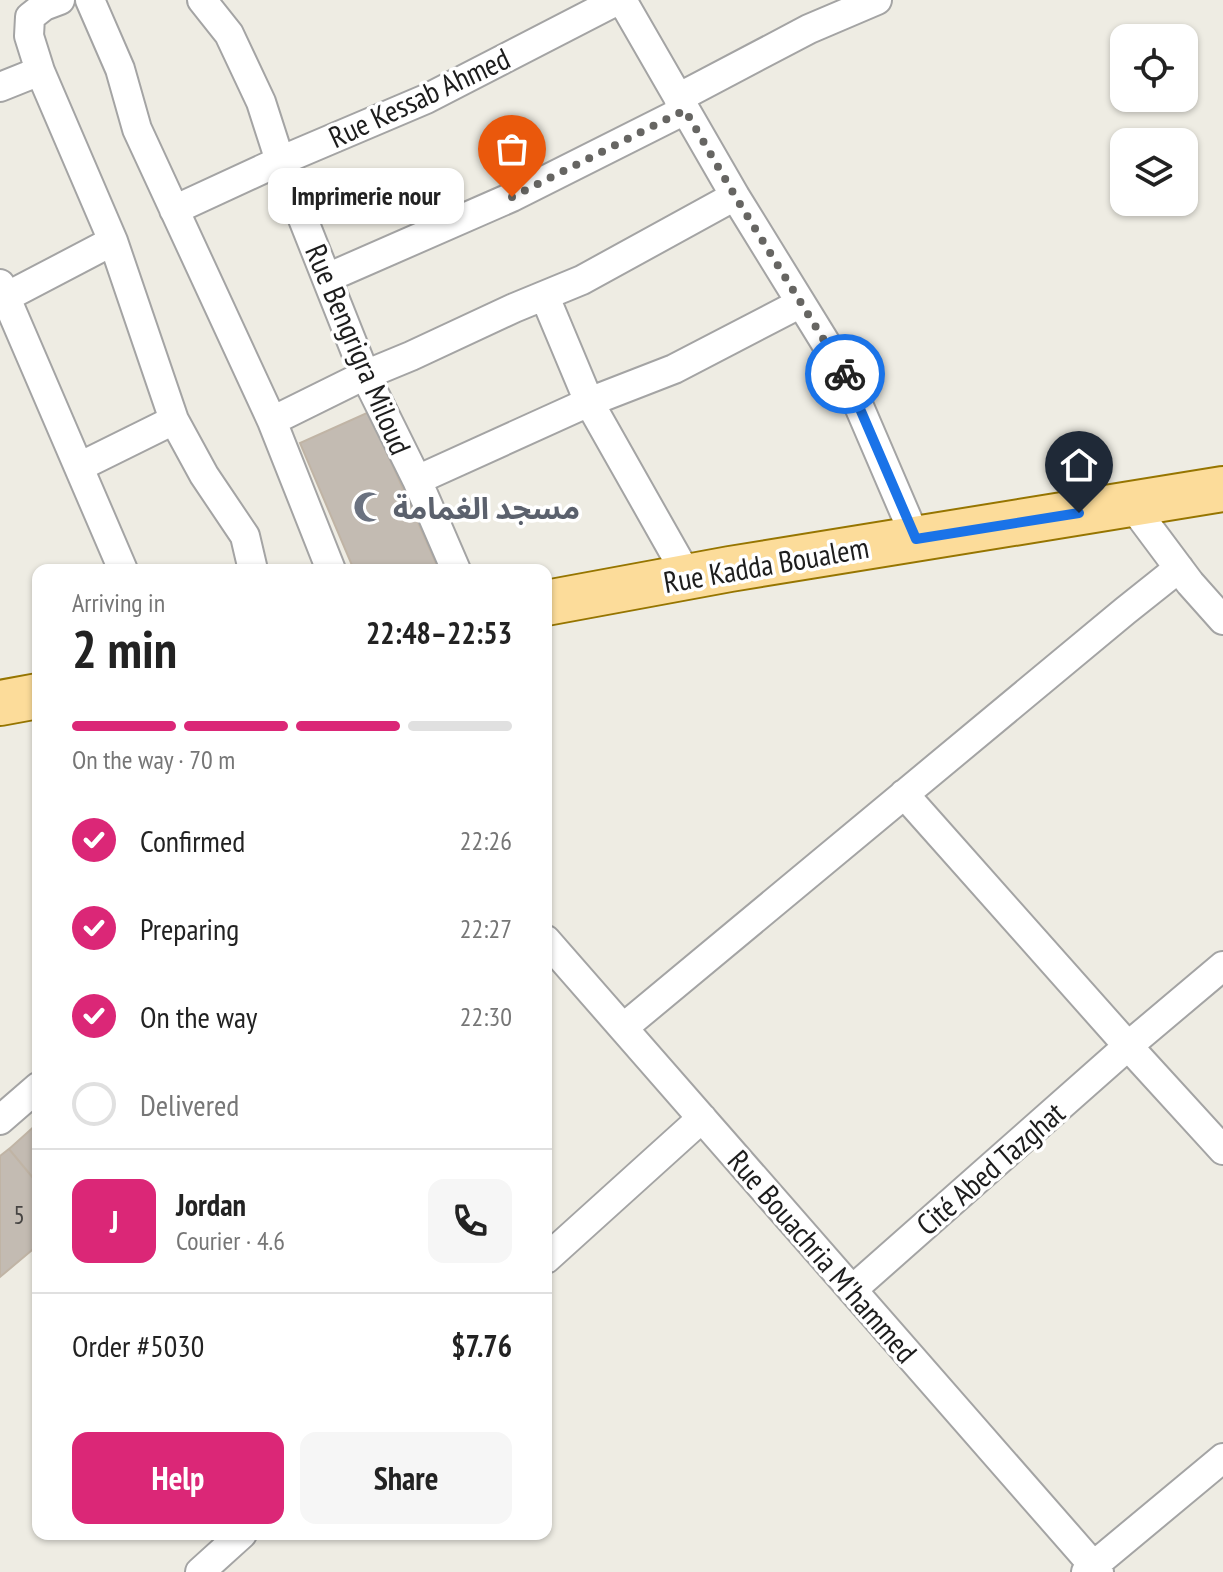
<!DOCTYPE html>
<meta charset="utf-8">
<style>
body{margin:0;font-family:"PT Sans Narrow","Noto Sans Arabic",sans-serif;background:#f6f6f6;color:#222;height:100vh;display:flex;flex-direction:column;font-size:30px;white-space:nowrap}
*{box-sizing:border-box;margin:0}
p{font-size:26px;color:#767676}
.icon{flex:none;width:44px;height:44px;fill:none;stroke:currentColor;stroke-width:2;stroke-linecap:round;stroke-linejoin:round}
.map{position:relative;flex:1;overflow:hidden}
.panel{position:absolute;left:32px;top:564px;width:520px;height:976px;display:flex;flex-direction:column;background:#fff;border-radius:16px;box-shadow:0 2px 6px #0004}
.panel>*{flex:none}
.tools{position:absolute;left:1110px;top:24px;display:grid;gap:16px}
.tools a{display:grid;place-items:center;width:88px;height:88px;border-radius:16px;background:#fff;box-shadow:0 2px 6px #0004;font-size:40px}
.pin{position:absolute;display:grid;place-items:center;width:68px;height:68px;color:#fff;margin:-82px -34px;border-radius:50% 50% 50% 0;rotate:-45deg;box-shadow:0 0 8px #0007}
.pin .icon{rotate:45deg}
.courier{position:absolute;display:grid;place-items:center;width:80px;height:80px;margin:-40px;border:6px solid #1a73e8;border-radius:50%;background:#fff;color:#222;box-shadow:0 2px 10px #0007}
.bubble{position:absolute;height:56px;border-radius:16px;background:#fff;box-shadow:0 2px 6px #0004;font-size:26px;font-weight:800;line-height:56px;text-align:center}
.head em{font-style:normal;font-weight:800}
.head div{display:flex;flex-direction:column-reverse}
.head{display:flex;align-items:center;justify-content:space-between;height:136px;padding:0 40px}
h1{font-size:52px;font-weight:800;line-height:60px}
.bar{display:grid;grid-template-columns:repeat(4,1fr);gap:12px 8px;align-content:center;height:96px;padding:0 40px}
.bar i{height:10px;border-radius:6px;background:#e0e0e0}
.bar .active{background:#db2777}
.bar p{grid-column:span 4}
.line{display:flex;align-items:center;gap:20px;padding:0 40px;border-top:2px solid #e0e0e0}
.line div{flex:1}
.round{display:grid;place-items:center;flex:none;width:84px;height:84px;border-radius:16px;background:#f6f6f6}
ol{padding:0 40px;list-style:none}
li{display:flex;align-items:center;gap:24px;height:88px}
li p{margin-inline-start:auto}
li .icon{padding:8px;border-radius:50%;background:#db2777;color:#fff;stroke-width:4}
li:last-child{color:#767676}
li i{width:44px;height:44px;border:4px solid #e0e0e0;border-radius:50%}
.cta{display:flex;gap:16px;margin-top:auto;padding:16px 40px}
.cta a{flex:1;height:92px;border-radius:16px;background:#db2777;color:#fff;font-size:32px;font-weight:800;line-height:92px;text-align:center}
.cta a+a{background:#f6f6f6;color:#222}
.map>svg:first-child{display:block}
.building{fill:#c3bbb2;stroke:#c0b4a5;stroke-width:2}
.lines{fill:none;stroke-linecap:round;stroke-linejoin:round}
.minor-casing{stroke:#a4a4a4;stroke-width:32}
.primary-casing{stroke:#967500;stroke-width:48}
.minor{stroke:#fff;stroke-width:28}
.primary{stroke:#fcdc9a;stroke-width:44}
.done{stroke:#666562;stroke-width:8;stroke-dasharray:0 14.4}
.route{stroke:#1a73e8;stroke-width:10}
.labels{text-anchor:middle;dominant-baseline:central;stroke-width:7;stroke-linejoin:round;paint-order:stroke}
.number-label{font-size:26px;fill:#464442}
.street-label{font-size:30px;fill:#1d1d1d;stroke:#fff}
.worship-label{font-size:30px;font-weight:bold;fill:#5b616d;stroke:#fff;text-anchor:start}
</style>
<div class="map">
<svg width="1223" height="1572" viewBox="0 0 1223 1572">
<rect width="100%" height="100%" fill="#eeece3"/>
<!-- building -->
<path class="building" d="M369,412L439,570H354L300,443Z
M38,1123V1184L9,1149Z
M9,1149L38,1184V1245L0,1277V1156Z"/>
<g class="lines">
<defs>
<path id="minor" d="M60,0L44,6L30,17L29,36L40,71L113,241L174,420L204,475L245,536L253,570
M90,0L120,69L137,129L272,421L331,570
M202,0L229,34L261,102L280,161L365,375L417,480L456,570
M622,0L735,196L846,376L916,539
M0,87L40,71
M678,98L809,29L877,0
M174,210L280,161L426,99L618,0
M327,278L512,197L685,110
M0,284L123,570
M6,297L113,241
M545,297L589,402L688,577
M272,421L365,375L411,356L514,308L582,280L735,196
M79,467L174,420
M417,480L589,402L674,369L801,303
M1131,504L1190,583L1223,620
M904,794L1128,1046L1223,1150
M546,940L1099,1572
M623,1028L1125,611L1179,568
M0,1120L38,1087
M546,1259L702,1118
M852,1290L1128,1046L1223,966
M200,1572L242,1534
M1086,1572L1223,1458"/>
<path id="primary" d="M546,603L730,569L1223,489
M0,703L38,696"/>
</defs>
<!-- minor casing -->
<use href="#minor" class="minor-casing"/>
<!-- primary casing -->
<use href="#primary" class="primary-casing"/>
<!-- minor -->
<use href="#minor" class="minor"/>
<!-- primary -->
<use href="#primary" class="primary"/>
</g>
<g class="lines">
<!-- done -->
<path class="done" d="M512,197L685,110L735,196L845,374"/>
<!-- route -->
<path class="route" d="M845,374L916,539L1079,513"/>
</g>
<!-- icons -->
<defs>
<symbol id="mosque-bare" viewBox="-9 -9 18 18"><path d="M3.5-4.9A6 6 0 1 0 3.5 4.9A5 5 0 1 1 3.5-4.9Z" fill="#6b7280" stroke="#fff" stroke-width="2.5" paint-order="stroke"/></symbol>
</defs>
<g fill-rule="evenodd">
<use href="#mosque-bare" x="347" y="485" width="44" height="44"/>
</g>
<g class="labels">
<!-- number labels -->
<g class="number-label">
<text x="19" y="1214">5</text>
</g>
<!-- street labels -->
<g class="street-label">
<text transform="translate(419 97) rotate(-25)">Rue Kessab Ahmed</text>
<text transform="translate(359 349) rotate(67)">Rue Bengrigra Miloud</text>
<text transform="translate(766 564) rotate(-10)">Rue Kadda Boualem</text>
<text transform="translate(990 1168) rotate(-41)">Cité Abed Tazghat</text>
<text transform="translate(823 1256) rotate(49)">Rue Bouachria M'hammed</text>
</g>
<!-- worship labels -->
<g class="worship-label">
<text x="393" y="507">مسجد الغمامة</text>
</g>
</g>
</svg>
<div class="tools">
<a><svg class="icon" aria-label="locate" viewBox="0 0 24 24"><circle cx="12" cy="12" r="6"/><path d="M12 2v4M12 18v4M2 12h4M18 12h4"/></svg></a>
<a><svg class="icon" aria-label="layers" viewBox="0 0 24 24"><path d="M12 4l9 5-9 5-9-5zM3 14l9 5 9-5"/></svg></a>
</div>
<div class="pin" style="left:512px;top:197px;background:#ea580c"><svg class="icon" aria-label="bag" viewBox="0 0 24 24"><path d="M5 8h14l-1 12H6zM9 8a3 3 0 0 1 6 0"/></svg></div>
<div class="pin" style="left:1079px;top:513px;background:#1f2937"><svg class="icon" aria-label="home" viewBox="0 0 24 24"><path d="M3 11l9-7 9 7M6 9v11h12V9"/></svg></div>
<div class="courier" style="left:845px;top:374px"><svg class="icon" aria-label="bike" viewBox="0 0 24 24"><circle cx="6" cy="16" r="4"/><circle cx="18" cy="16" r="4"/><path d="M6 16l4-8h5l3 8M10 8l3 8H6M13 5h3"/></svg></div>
<div class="bubble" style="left:268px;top:168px;width:196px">Imprimerie nour</div>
<section class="panel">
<div class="head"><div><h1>2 min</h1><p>Arriving in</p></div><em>22:48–22:53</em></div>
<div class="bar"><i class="active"></i><i class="active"></i><i class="active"></i><i></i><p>On the way · 70 m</p></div>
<ol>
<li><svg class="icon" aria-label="check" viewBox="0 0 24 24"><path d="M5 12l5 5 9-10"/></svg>Confirmed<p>22:26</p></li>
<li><svg class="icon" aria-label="check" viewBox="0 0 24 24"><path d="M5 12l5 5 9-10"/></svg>Preparing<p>22:27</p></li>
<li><svg class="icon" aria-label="check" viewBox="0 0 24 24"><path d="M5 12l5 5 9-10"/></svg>On the way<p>22:30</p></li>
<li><i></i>Delivered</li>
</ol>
<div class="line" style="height:144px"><b class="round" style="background:#db2777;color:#fff">J</b><div><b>Jordan</b><p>Courier · 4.6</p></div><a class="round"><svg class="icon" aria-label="phone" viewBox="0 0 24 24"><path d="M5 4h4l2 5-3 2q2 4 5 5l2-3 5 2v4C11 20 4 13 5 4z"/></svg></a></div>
<div class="line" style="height:104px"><div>Order #5030</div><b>$7.76</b></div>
<div class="cta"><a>Help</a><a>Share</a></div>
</section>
</div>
